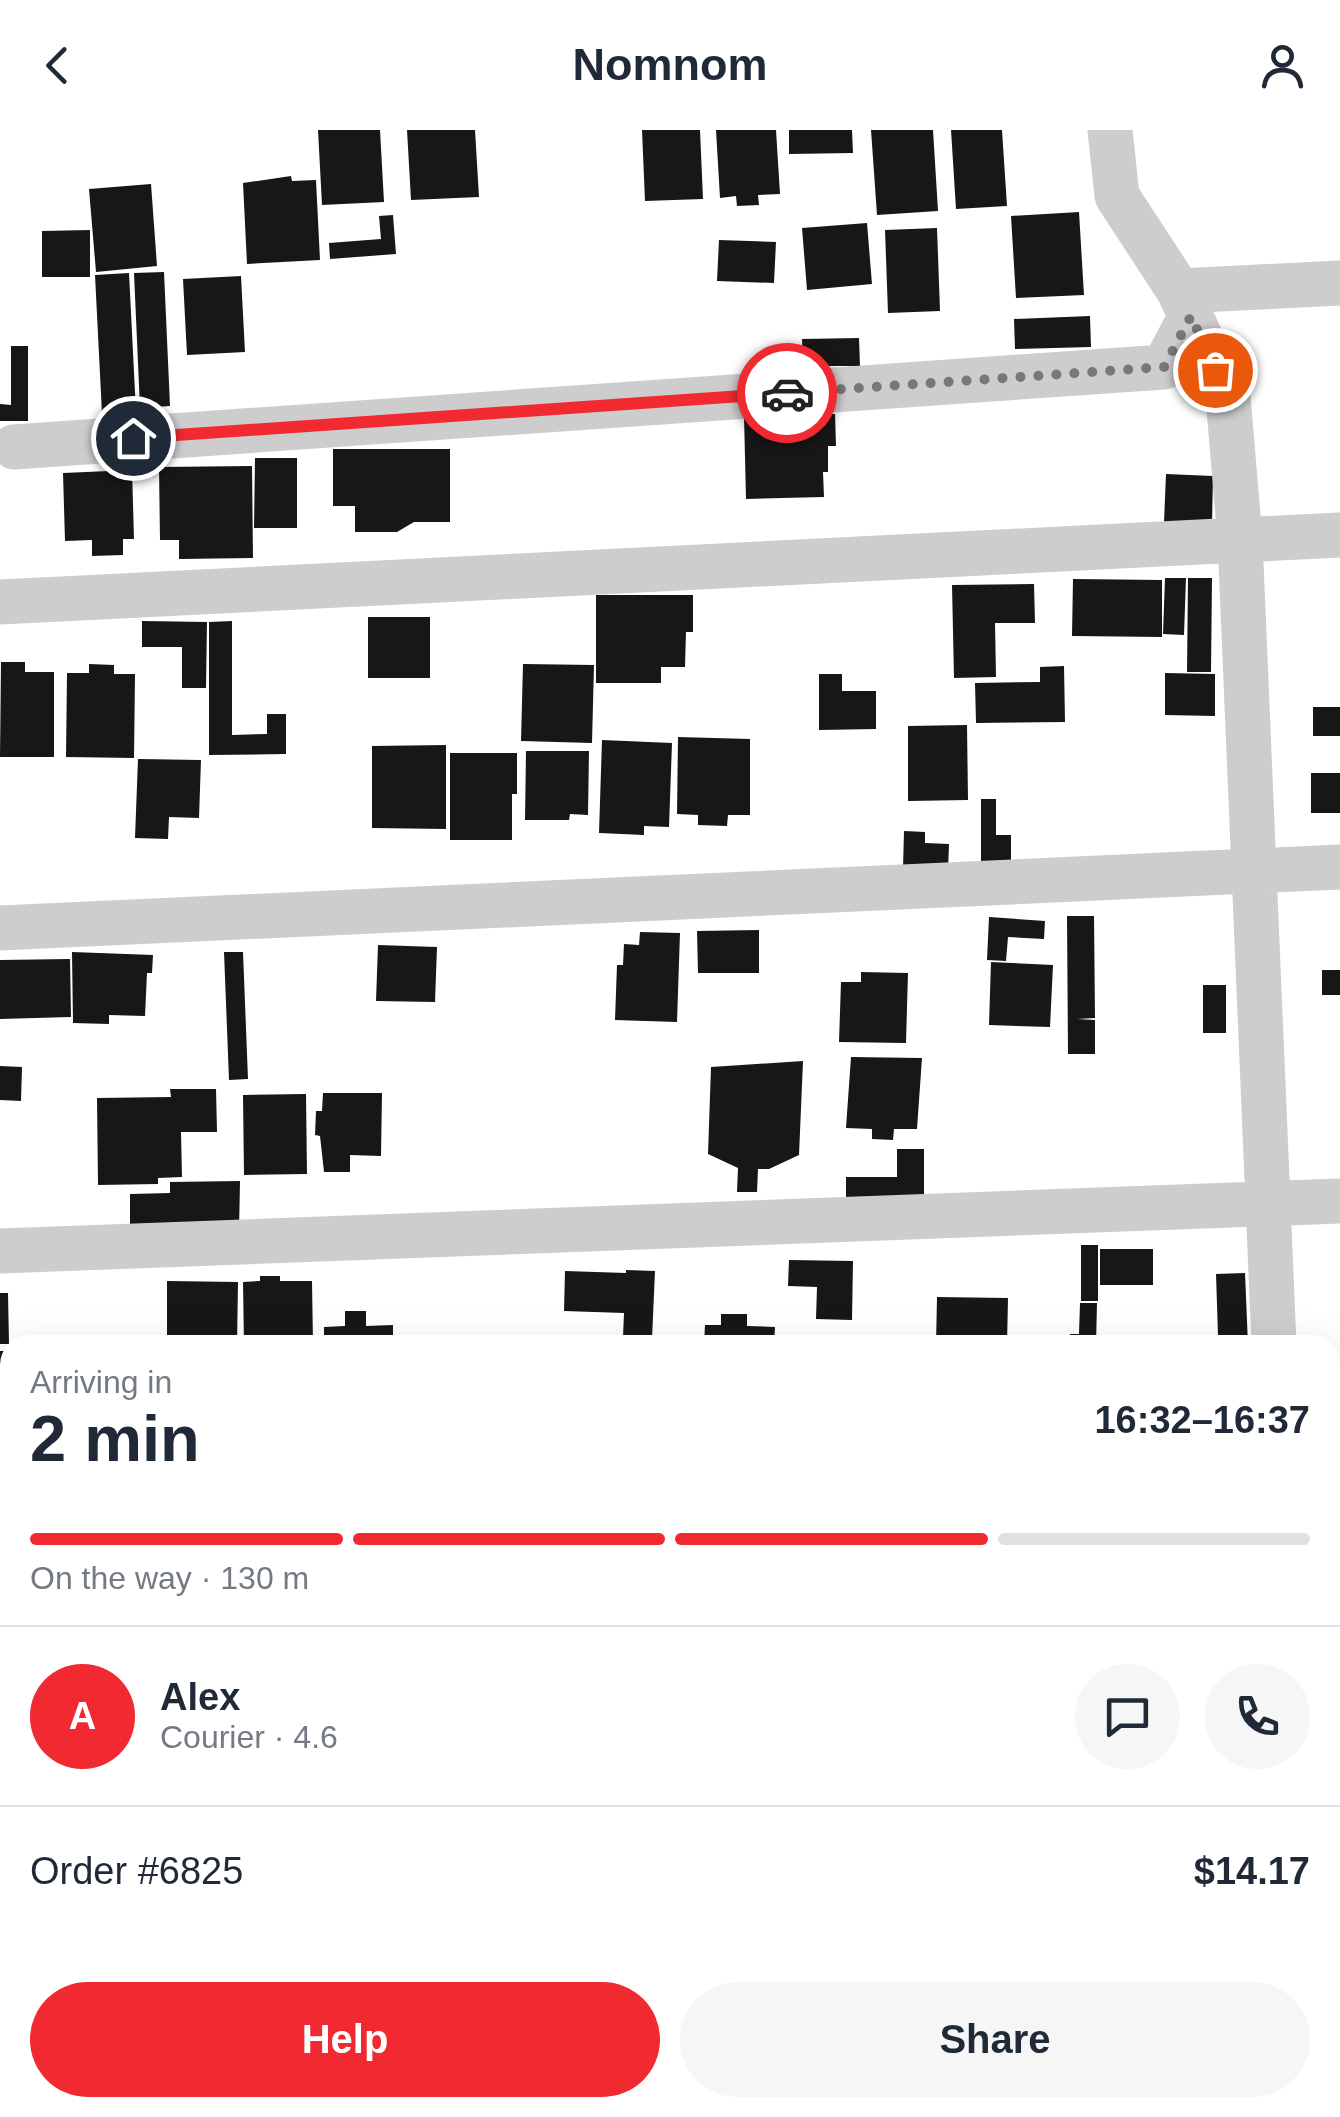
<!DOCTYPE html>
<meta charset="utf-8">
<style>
body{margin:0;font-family:Helvetica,sans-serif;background:#f6f6f7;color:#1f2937;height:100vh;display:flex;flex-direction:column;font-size:38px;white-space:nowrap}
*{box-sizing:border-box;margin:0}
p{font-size:32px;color:#747a83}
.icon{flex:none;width:55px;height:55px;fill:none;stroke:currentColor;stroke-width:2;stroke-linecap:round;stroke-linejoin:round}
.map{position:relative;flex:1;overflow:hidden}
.details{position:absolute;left:0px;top:1205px;width:1340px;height:782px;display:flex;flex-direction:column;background:#fff;border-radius:30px 30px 0 0;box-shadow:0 10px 40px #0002}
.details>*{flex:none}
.pin{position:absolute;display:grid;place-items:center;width:85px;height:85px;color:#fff;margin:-42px;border:5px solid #fff;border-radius:50%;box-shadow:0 2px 10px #0007}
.courier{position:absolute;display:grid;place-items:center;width:100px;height:100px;margin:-50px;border:8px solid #f12930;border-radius:50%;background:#fff;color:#222;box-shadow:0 2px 12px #0007}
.head em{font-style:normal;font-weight:600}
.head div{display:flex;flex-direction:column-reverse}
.head{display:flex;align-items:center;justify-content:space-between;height:170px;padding:0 30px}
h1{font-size:65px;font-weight:600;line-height:75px}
.bar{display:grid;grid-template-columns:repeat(4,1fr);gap:15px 10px;align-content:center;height:120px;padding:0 30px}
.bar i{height:12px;border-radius:8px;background:#e0e1e3}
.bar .selected{background:#f12930}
.bar p{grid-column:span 4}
.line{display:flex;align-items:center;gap:25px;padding:0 30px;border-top:2px solid #e0e1e3}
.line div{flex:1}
.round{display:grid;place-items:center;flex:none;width:105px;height:105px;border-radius:52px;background:#f6f6f7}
.button{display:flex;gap:20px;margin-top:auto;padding:20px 30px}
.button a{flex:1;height:115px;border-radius:60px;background:#f12930;color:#fff;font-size:40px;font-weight:600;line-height:115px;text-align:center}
.button a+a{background:#f6f6f7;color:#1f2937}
header{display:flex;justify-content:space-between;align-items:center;height:130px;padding:0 30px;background:#fff;font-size:45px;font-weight:600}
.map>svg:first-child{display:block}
.building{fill:#171717}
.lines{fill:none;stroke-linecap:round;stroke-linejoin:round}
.minor{stroke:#cdcdcd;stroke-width:45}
.done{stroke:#787878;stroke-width:10;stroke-dasharray:0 18}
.route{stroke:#f12930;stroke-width:12}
</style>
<header><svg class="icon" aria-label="back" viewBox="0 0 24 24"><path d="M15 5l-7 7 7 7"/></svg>Nomnom<svg class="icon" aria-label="person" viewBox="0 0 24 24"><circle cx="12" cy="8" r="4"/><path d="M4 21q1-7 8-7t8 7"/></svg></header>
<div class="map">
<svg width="1340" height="1987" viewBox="0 0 1340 1987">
<rect width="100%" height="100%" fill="#fff"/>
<!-- building -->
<path class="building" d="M318,0H380L384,72L322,75Z
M407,0H475L479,67L411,70Z
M642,0H700L703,69L645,71Z
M716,0H776L780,64L758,65L759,75L737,76L736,66L720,68Z
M789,0H852L853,23L789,24Z
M871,0H933L938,81L877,85Z
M951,0H1002L1007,76L956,79Z
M291,46L292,51L316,50L320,130L247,134L243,53Z
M151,54L157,136L96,142L89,59Z
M1079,82L1084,165L1016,168L1011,86Z
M393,85L396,124L330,129L329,113L381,109L379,86Z
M867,93L872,154L807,160L802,98Z
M937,98L940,181L888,183L885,100Z
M90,100V147H42V101Z
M719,110L776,112L774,153L717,151Z
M164,142L170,276L140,278L134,143Z
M129,143L136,282L102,284L95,145Z
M241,146L245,222L187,225L183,149Z
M1090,186L1091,217L1015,219L1014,189Z
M859,208L860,236H803L802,209Z
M11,216H28V291H0V274L11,275Z
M835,284L836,316H828V342H823L824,367L746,369L744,286Z
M333,319H450V392H414L397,402H355V376H333Z
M255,328H297V398H254Z
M252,336L253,428L179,429V410H160L159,337Z
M132,340L134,409H123V425L92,426V410L65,411L63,343Z
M1166,344L1213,346L1212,395L1164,393Z
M1165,448H1186L1184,505L1163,504Z
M1188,448H1212L1211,542H1187Z
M1073,449L1162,450V507L1072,506Z
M1034,454L1035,493H995L996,547L954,548L952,455Z
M596,465H693V502H686L685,537H661V553H596Z
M368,487H430V548H368Z
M142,491L207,492L206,558H182V517H142Z
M232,491V605L267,604V584H286V624L209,625V492Z
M1,532H25V542H54V627H0Z
M89,534L114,535V544H135L134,628L66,627L67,543H89Z
M523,534L594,535L592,613L521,611Z
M1064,536L1065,592L976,593L975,553L1040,552V537Z
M1165,543L1215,544V586L1165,585Z
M819,544H842V561H876V599L819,600Z
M1313,577H1340V606H1313Z
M967,595L968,670L908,671V596Z
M678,607L750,609V685H728L727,696L698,695V685L677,684Z
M602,610L672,613L669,697L644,696V705L599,703Z
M446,615V699L372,698V616Z
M526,621H589L588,685L570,684L569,690H525Z
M450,623H517V664H512V710H450Z
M138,629L201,630L199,688L169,687L168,709L135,708Z
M1311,643H1340V683H1311Z
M981,669H996V705H1011V731H981Z
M904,701L925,702V713L949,714L948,740L903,738Z
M1067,786H1094L1095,888L1077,889L1095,890V924H1068Z
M989,787L1045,791L1044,809L1008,807L1006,831L987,830Z
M759,800V843H698L697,801Z
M640,802L680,803L677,892L615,890L617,835H623L624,814L639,815Z
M378,815L437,817L435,872L376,871Z
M72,822L153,825L152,843H147L145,886L109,885V894L73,893Z
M224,822H243L248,949L229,950Z
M70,829L71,887L0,889V830Z
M991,832L1053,835L1050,897L989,895Z
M1322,840H1340V865H1322Z
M861,842L908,843L906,913L839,912L841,852H861Z
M1203,855H1226V903H1203Z
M851,927L922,928L917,999H894L893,1010L872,1009V999L846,998Z
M803,931L799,1025L769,1039H758L757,1062H737L738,1038L708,1024L711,937Z
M0,936L22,937L21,971L0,970Z
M170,959H216L217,1002H181L182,1047L158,1048V1054L98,1055L97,968L171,967Z
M323,963H382L381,1026L350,1025V1042H324L320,1006L315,1005L316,981H322Z
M306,964L307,1044L244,1045L243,965Z
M897,1019H924V1072H846V1047H897Z
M240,1051L239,1102H130V1064L170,1063V1052Z
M1081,1115H1098V1171H1081Z
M1100,1119H1153V1155H1100Z
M789,1130L853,1131L852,1190L816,1189L817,1157L788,1156Z
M626,1140L655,1141L652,1209L623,1207L624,1183L564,1181L565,1141L626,1143Z
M1245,1143L1248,1215H1167V1209L1218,1206L1216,1144Z
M260,1146H280V1151H312L313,1215H244L243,1152L260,1151Z
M167,1151L238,1152L237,1215L167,1214Z
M0,1163H8L9,1214H0Z
M937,1167L1008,1168L1007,1215H936Z
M1080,1173H1097L1096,1215H1069L1070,1204H1079Z
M345,1181H366V1196L393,1195V1215H324V1197L345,1196Z
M721,1184H747V1196L775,1197L774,1215H704L705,1195H721Z
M0,1221H10V1294H0Z
M0,1301L10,1302V1395H0Z
M0,1708H10V1769L0,1770Z
M0,1824H10V1887H0Z
M0,1968H10V1978H34L33,1987H0Z
M435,1978H529V1987H435Z
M585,1978H651L652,1987H585Z
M818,1978H888V1987H818Z
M1200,1978H1264V1987H1200Z"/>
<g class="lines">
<!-- minor -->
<path class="minor" d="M1110,0L1117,66L1179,161L1228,267L1240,409L1274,1215
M1179,161L1340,153
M14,317L1164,237L1191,186
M0,472L1340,405
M0,798L1340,737
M0,1121L1340,1071
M1330,1409L1340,1408
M0,1464H10
M1330,1735L1340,1734
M0,1785H10
M1301,1978V1987"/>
</g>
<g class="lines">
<!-- done -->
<path class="done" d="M787,263L1164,237L1191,186L1215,240"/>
<!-- route -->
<path class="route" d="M133,308L787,263"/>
</g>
</svg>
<div class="pin" style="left:1215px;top:240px;background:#ea580c"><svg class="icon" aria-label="bag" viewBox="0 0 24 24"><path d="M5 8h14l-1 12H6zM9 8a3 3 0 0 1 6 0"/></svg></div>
<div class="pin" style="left:133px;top:308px;background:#1f2937"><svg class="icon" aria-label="home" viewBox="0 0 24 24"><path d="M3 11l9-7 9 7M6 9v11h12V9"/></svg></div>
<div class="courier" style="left:787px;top:263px"><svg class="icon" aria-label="car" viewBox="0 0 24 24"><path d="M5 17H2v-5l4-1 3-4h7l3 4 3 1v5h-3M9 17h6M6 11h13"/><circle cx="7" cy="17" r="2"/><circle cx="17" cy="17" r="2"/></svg></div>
<section class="details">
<div class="head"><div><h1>2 min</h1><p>Arriving in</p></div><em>16:32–16:37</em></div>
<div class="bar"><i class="selected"></i><i class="selected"></i><i class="selected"></i><i></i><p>On the way · 130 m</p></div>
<div class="line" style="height:180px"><b class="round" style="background:#f12930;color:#fff">A</b><div><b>Alex</b><p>Courier · 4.6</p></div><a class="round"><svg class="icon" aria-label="chat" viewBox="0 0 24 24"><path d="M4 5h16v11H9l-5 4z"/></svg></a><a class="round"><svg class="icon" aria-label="phone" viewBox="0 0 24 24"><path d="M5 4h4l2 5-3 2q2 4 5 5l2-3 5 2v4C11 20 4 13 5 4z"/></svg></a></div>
<div class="line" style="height:130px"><div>Order #6825</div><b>$14.17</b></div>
<div class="button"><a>Help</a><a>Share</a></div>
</section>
</div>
